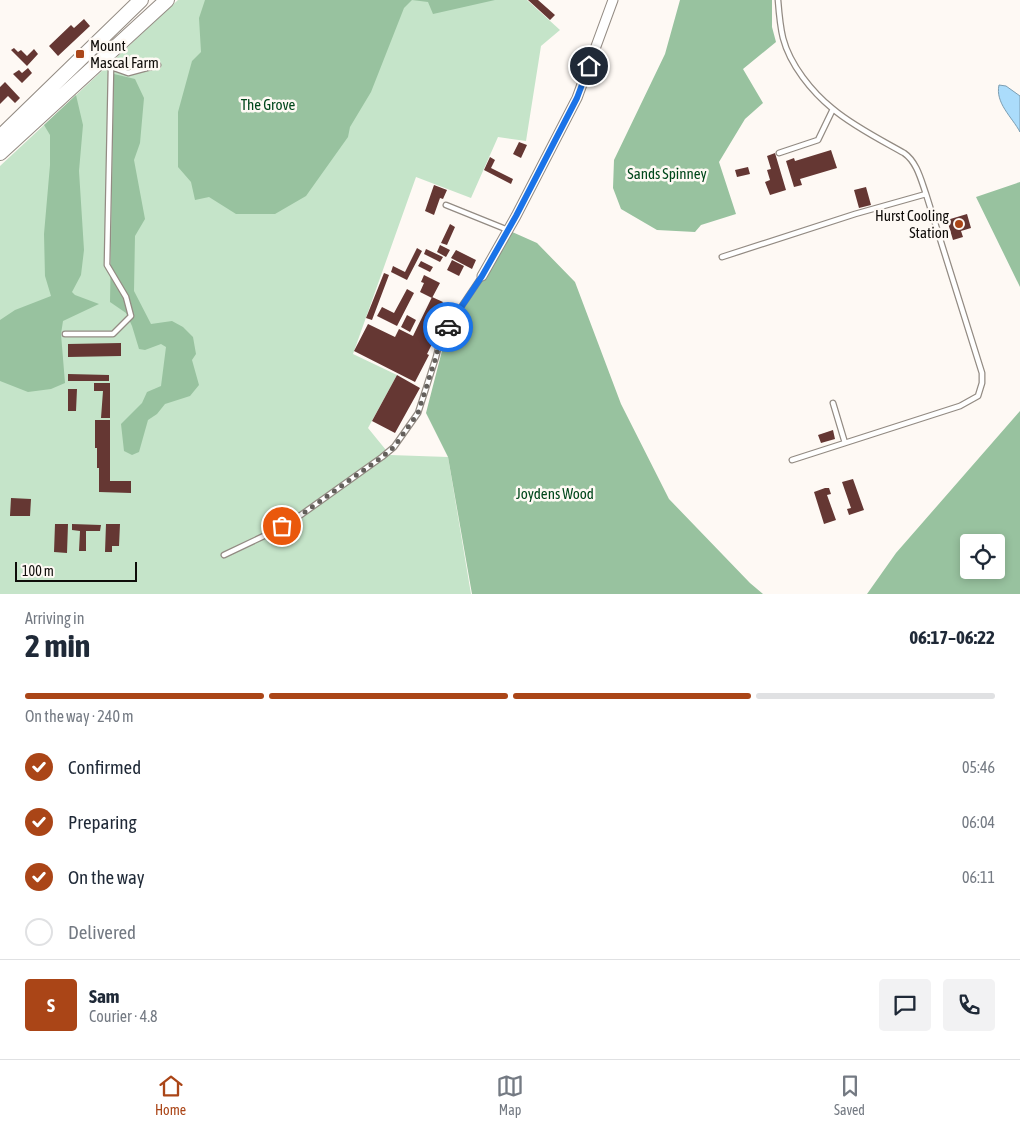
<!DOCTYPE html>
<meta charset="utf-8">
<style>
body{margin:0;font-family:"Asap Condensed",sans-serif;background:#f2f2f3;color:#1f2937;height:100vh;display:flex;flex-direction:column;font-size:19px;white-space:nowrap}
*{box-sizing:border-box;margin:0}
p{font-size:16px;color:#747a83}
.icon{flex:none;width:28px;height:28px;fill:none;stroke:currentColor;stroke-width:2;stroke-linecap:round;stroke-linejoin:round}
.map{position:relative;height:594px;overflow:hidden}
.panel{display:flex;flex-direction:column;background:#fff;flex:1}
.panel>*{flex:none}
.tools{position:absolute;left:960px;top:534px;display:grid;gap:10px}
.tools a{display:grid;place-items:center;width:45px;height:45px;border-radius:5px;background:#fff;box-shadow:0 2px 8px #0003;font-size:25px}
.scale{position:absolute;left:15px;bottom:12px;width:122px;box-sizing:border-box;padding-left:5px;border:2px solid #0f0c09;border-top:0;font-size:14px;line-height:18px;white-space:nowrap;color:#0f0c09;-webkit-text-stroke:4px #fef9f4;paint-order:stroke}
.pin{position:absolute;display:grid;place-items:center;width:42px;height:42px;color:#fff;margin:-21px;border:2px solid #fff;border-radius:50%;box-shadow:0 1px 5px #0007}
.courier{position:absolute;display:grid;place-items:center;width:50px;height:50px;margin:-25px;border:4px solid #1a73e8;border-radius:50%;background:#fff;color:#222;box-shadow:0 1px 6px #0007}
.headline em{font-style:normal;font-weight:700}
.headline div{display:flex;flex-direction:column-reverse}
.headline{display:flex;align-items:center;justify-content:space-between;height:85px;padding:0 25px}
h1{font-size:32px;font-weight:700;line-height:38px}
.bar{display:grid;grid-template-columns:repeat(4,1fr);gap:8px 5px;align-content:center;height:60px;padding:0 25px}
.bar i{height:6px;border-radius:4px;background:#e0e1e3}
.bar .selected{background:#aa4517}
.bar p{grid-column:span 4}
.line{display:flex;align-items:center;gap:12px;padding:0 25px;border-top:1px solid #e0e1e3}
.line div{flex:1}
.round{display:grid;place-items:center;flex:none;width:52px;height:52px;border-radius:5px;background:#f2f2f3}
ol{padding:0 25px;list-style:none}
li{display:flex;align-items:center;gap:15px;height:55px}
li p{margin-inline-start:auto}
li .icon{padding:5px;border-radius:50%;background:#aa4517;color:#fff;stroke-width:4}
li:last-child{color:#747a83}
li i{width:28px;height:28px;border:2px solid #e0e1e3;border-radius:50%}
.dock{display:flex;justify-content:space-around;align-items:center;height:70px;border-top:1px solid #e0e1e3;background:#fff;font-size:14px;color:#747a83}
.dock a{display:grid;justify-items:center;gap:2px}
.dock .selected{color:#aa4517}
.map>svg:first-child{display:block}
.green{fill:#c5e4c9}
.forest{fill:#98c29f;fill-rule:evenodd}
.water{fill:#abdcfb;stroke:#7c9eb2}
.building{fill:#653733}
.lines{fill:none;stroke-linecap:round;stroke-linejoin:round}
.service-casing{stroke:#938b83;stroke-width:7}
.minor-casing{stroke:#938b83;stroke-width:11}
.primary-casing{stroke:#938b83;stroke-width:16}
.service{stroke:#fff;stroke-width:4.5}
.minor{stroke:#fff;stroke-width:9}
.primary{stroke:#fff;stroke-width:14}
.done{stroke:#635f5b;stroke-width:5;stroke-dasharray:0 9}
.route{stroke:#1a73e8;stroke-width:6}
.poi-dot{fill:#aa4517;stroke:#fef9f4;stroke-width:2}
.labels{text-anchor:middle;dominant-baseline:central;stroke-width:5;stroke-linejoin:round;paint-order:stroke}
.poi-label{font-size:15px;fill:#0f0c09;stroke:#fef9f4;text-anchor:start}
.park-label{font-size:15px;fill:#01471b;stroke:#fef9f4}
</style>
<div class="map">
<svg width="1020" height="594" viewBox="0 0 1020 594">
<rect width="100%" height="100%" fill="#fef9f4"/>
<!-- green -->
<path class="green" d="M178,0H527L560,30L541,46L526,141L498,137L471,198L416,177L353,354L397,375L368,428L390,455L448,457L471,594H0V166Z"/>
<!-- forest -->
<path class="forest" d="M205,0H495L433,14L428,2L412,0L404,8L371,92L350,127L348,137L306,196L275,214H236L209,197L195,200L191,182L178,167V112L192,61L201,52L199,18Z
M680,0H772V27L776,42L743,69L763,103L745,119L719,162L736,214L701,225L695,232L657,230L621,209L613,188L614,160L665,54Z
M114,74L135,79L144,98L140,143L134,160L145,219L135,236L134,291L151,324L172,321L183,327L193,337L196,354L192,360L199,385L190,396L165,404L157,414L148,420L139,452L132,455L124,451L121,424L142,403L147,392L161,386L166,347L161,344L145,350L139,349L132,326L126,313L110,302Z
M76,95L83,125L79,171L84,250L81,275L72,292L75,295L99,304L63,321L61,334L65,383L51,389L28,392L0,381V320L15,310L51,296L45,276L44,234L50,165V135L44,125Z
M1020,182V287L976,197Z
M510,231L537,243L575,282L621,404L669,499L750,583L763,594H472L448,457L426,413L444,343Z
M1020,411V594H867L896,553ZM969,542H996V570H969Z"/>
<!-- water -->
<path class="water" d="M999,85L1006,86L1020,96V132C1012,117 995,103 999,85Z"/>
<!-- building -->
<path class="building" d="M528,0H538L555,15L550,20Z
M84,19L90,26L58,56L49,46L71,25L74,28Z
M14,48L18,52L21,50L27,56L34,49L38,54L27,66L11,50Z
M28,68L32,73L22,83L13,74L19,70L22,73Z
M5,82L20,98L15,103L8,96L0,104V87Z
M519,142L527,145L521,158L513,154Z
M831,150L837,168L800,179L802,185L794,187L786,161L794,158L795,161Z
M775,153L786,190L770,195L765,182L770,180L767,170L771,169L767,156Z
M490,157L495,160L491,168L513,179L511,184L484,170Z
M748,167L750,174L737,177L735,170Z
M434,185L447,190L443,199L440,198L434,215L425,211Z
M866,187L871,205L859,208L854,190Z
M967,214L971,228L961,231L963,237L953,240L947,220Z
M450,224L455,227L447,245L441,243Z
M440,245L450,250L446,257L437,252Z
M417,248L422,251L407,280L391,272L393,266L405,272Z
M426,249L443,257L440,262L424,254Z
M456,250L476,260L472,269L451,258Z
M452,260L464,266L459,276L447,270Z
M421,261L433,267L430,272L418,266Z
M384,273L389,275L372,320L366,318Z
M424,275L440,283L432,298L420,292L424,283L421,282Z
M407,289L414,293L397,326L377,316L382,307L394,313Z
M432,297L443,302L426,336L434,340L427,354L429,355L415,382L354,351L368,324L395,337L399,329L413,336Z
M407,315L416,320L410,332L401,327Z
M121,343V356L68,357V344Z
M68,374L109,375V381H68Z
M397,375L420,388L395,433L372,421Z
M94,383H110V418H101L103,391H94Z
M68,389H77L76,411H68Z
M95,420H110V481H131V493L99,492V468H97V448H95Z
M833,430L835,439L821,443L818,435Z
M853,479L864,510L849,515L847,509L851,508L842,482Z
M825,488H829L831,494L827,495L836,520L824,524L814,492Z
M11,498L31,499L30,516H10Z
M55,524H68L67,553L54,552Z
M72,524L101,525L100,531H86V551H79L80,531L72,530Z
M106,524H120L119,546H112V552H105Z"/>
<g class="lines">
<defs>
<path id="service" d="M778,0C779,13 780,26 783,38C790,65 812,92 833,109C853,126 881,140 904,153C917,162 921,180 926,194L982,373V383L978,396L960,406L792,460
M111,67L128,73L158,65
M779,153L818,140L833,109
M446,205L508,230
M722,257L855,214L926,194
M65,334H113L131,316L126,297L107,265L111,67L106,60
M833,403L845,443
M224,555L266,535L298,517L382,457L394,447L418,413L436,357L441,337L482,276"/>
<path id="minor" d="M482,276L516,216L577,98L613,0"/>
<path id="primary" d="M0,137L141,0
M0,153L167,0"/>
</defs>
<!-- service casing -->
<use href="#service" class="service-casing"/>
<!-- minor casing -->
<use href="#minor" class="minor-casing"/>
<!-- primary casing -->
<use href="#primary" class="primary-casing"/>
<!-- service -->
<use href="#service" class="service"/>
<!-- minor -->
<use href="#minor" class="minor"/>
<!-- primary -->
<use href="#primary" class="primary"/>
</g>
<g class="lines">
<!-- done -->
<path class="done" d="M282,526L298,517L382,457L394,447L418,413L436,357L441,337L448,327"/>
<!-- route -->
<path class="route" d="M448,327L482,276L516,216L577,98L589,66"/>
</g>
<!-- markers -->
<g class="poi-dot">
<rect x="75" y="49" width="10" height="10" rx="2.5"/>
<circle cx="959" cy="224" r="5"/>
</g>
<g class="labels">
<!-- poi labels -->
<g class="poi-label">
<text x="90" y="45">Mount<tspan x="90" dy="17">Mascal Farm</tspan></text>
<text x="949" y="215" text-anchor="end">Hurst Cooling<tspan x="949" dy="17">Station</tspan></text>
</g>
<!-- park labels -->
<g class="park-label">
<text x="268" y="104">The Grove</text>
<text x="667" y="173">Sands Spinney</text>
<text x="555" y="493">Joydens Wood</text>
</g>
</g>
</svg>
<div class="tools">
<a><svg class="icon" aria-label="locate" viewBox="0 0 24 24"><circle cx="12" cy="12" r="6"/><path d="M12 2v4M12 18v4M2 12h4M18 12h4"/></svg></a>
</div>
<div class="scale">100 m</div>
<div class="pin" style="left:282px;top:526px;background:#ea580c"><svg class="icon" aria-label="bag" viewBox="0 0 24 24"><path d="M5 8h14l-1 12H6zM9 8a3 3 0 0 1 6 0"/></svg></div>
<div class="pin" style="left:589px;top:66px;background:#1f2937"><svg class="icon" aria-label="home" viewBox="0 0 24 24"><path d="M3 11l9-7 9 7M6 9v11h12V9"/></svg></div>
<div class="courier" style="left:448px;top:327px"><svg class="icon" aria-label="car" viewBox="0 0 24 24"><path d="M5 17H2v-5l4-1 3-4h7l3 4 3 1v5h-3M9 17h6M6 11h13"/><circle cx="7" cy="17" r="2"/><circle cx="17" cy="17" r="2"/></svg></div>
</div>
<section class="panel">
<div class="headline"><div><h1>2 min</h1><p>Arriving in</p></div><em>06:17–06:22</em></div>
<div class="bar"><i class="selected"></i><i class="selected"></i><i class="selected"></i><i></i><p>On the way · 240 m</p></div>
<ol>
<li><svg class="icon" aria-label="check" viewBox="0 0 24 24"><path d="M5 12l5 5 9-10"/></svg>Confirmed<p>05:46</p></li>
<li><svg class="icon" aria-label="check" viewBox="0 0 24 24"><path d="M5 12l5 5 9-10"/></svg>Preparing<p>06:04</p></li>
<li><svg class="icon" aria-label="check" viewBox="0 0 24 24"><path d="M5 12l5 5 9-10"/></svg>On the way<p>06:11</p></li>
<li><i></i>Delivered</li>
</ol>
<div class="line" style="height:90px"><b class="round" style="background:#aa4517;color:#fff">S</b><div><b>Sam</b><p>Courier · 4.8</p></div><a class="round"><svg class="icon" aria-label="chat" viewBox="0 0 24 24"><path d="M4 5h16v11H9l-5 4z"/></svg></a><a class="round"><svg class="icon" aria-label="phone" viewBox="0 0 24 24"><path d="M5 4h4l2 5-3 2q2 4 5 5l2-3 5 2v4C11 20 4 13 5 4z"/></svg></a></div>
</section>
<nav class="dock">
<a class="selected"><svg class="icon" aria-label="home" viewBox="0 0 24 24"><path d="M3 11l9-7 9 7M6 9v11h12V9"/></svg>Home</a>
<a><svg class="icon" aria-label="map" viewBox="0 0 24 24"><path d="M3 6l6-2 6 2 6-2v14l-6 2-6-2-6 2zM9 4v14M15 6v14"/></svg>Map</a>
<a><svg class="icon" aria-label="saved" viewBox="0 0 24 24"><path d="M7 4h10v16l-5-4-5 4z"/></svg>Saved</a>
</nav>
